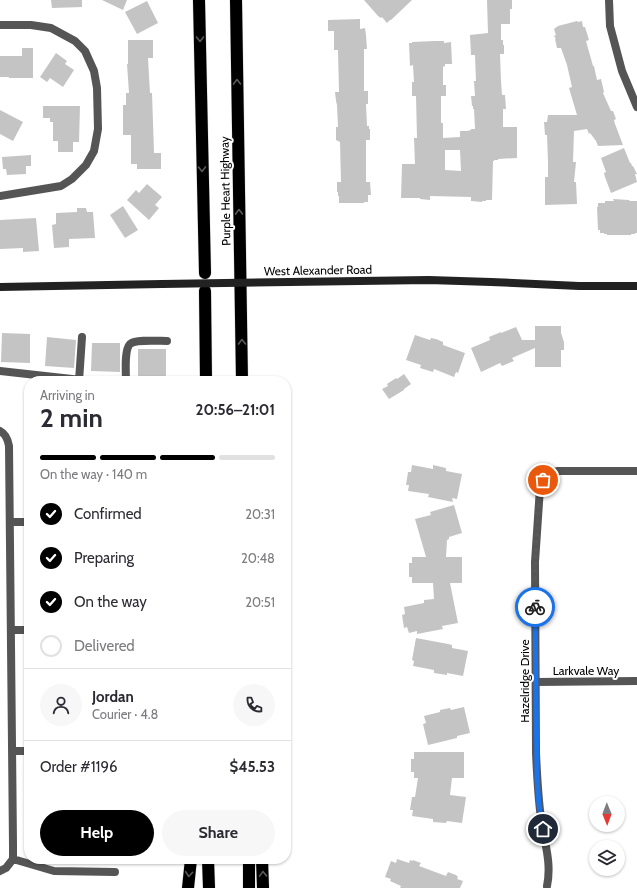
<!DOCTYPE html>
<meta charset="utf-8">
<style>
body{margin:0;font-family:Cabin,sans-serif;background:#f7f7f7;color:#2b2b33;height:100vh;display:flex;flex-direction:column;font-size:15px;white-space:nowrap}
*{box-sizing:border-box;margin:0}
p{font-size:13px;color:#7c7c81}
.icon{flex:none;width:22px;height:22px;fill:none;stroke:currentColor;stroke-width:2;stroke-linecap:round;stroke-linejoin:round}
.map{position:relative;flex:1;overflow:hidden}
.panel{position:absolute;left:24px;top:376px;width:267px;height:488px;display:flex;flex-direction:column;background:#fff;border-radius:16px;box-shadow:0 1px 3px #0004}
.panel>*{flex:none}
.needle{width:26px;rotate:179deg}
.controls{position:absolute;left:589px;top:796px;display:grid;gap:8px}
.controls a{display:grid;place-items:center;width:36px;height:36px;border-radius:50%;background:#fff;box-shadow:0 1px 3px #0004;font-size:20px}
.pin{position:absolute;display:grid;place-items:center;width:34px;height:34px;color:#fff;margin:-17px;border:2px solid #fff;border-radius:50%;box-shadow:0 1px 4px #0007}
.courier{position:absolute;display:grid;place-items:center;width:40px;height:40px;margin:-20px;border:3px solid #1a73e8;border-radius:50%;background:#fff;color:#222;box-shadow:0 1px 5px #0007}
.head em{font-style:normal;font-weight:800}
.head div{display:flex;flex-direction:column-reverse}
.head{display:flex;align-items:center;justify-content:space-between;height:68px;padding:0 16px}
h1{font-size:26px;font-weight:800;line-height:30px}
.bar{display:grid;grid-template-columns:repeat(4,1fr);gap:6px 4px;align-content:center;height:48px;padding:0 16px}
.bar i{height:5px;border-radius:3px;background:#e1e1e2}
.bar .current{background:#000}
.bar p{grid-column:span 4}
.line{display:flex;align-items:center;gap:10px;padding:0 16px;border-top:1px solid #e1e1e2}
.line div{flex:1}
.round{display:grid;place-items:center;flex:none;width:42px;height:42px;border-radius:21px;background:#f7f7f7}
ol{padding:0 16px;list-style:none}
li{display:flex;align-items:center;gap:12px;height:44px}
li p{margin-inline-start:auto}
li .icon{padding:4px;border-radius:50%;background:#000;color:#fff;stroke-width:4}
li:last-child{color:#7c7c81}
li i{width:22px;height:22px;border:2px solid #e1e1e2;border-radius:50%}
.button{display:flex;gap:8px;margin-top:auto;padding:8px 16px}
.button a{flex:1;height:46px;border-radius:24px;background:#000;color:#fff;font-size:16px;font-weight:800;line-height:46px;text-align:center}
.button a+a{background:#f7f7f7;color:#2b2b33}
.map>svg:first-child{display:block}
.building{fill:#c4c4c4;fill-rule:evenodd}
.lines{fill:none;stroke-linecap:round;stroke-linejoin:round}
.highway-casing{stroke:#dbdbdb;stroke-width:13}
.street{stroke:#555;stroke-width:8}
.secondary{stroke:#222;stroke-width:8}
.highway{stroke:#000;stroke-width:12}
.secondary-bridge{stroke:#222;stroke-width:8}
.oneway{stroke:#595959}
.done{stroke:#595959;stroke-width:4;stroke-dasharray:0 7.2}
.route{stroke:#1a73e8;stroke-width:5}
.labels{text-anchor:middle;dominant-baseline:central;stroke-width:4;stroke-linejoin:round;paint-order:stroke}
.street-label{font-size:12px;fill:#000;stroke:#fff}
</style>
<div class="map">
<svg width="637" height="888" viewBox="0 0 637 888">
<rect width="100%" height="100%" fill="#fff"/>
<!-- building -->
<path class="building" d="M51,0H82V7L52,8Z
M102,0H127L123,10Z
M364,0H412L391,20H390L387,23L382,17L381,18L378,16Z
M487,0H512V9H510V24H501V40H503V45H504V54H500L501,81L502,95H505L506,109H503V127H517V158L498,159V160H494V161H493L492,200H486V201H482V202L471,201V197L430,196V200L420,199V198H401L402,164H415L414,138H417L416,96H412V82H414L413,65L410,66L409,43H412V42L435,41H444V43L451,42L452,64H445V66L443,67V85H446V96H441V123H443V138L460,137V131H467L471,130V129H475L474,109H473V106H472L471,96H475L474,81H476L475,55H471L470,35L488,33ZM445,150H460L461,171L445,170Z
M147,1L158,23L137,34L125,12Z
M360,19V29L365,28L366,35L367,49H364V91H368V104H366L367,126H369V129H370V140H366V182H370L371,195H368V202H364V203H339V196H338V192H337V182H341L340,142L336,140V127H338L337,105L336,101L335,92H339L338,50H334V31H328V20Z
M577,21L578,22L582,21L583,27H585L589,40L586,41L593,66H594L597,80L601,79L604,92L603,93L611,111H613L616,119L614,120L615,124L623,145L598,146L596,141L590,133L589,134L587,129L574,131L573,162H576L574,182H576L577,204L545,205V177H548V162L547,135H545L544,122H547L548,115H577L569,88L572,87L567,65L561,48H557L555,39H556L554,36L556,35L554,29L558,26Z
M128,40H153V58H148L150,93H152L154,153H161V169H137V164H131V135H123V105H126V93H129L127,64H128Z
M22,48H33V78H9V77H0V56H22Z
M56,53L67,61L65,64L74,70L63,87L50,78L47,82L40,77Z
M43,106H80L79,142H73V152H58V141H53V122H50V118H43Z
M0,110L23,122L13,141L0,134Z
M624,148L630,163H631L632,166H633L637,174H635L637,182L611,193L605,177L604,173L606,172L601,158Z
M31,155V166H26V174L7,175L6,169H3L2,157Z
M147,184L162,197L155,205L159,208L149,220L127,200L136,190L139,193Z
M613,199L629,200L630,201H637V233H635V234H631V235H607V234H604V233H600V230H598L597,207H598V203H605V201H614Z
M123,206L138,230L125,238L110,215Z
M77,208H86L87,212H93L95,238L69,239V247L54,248L52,225L56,224V213L77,212Z
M36,218L39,251L23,252V248L0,249V220Z
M535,326H561V333L564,342V350H561V367H535V348L512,358L514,361L509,363L502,366L500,363L481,372L471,348L490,340L489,337L501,332V333L516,327L522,340H535Z
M2,333L30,334V363L1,362Z
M415,335L430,340L431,338L436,339L443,342V345L465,353L458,373L456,372L454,377L434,369L433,372L420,368L421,365L406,360Z
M47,337L76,340L74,368L45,366Z
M92,343H120V372L91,371Z
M138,349H166V378H147V376H138Z
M404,374L411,384L404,389V390L389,399L382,389L388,386L387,384L396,378L397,379Z
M412,465L433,469V465L446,468V471L462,474L457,499L452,498L453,502L428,497L429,494L408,491L409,485H406L408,472H411Z
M454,505L462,533L449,537V539L447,540L446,557H462V583H450L458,623L442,626L443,629L417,634V631L409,633L407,627L404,628L402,615L405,614L404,607L424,603V600L434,599L433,583H412V577H409V563H412V557H426L415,519L431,515L430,512Z
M416,638L448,644L452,645V648L468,651L463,676L447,673V675L434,673V670L413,666L414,661L412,660Z
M464,707L470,733L457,736V738L428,745L423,724L426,723L424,716L440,712V710L450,708L451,710Z
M414,752H464V778H452L450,795L466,797L462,823L447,821L446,823L433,822V819L412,816L413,810H410L412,797H415L418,778H414V772H411V759H414Z
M397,859L409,863L410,860L413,861V860L421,863L419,866L446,876L448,872L456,875L458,877L457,879L463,881L460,888H400L401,886L390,881L391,879L385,877L391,861L396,863Z"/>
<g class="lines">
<defs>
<path id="highway" d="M199,0L205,273
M236,0L242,381
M205,291L206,381
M208,859L209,888
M249,859V888
M262,859L263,888
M188,888L191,859"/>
</defs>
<!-- highway casing -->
<use href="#highway" class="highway-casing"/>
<!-- street -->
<path class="street" d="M609,0L610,26L622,71L637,107
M0,25H31L51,28L75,41L85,51L94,71L97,88L98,129L94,151L86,165L72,179L61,186L0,196
M0,371L90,381
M79,381L82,337
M126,381C126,373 124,350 130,344C136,339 158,341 167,341
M0,431C6,434 8,440 9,446L13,845V859
M10,522H29
M11,630H29
M536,682L637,681
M12,751H29
M13,859L54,871L115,872
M0,871L6,868L13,859
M547,886C552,862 544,842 541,818C538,797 537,775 536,753L535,562L540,488C543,478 548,473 558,471H637"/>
<!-- secondary -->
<path class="secondary" d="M289,282L429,280L491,282L579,286H637
M0,287L162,284"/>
<!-- highway -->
<use href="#highway" class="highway"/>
<!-- secondary-bridge -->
<path class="secondary-bridge" d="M162,284L289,282"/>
</g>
<!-- one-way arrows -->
<defs><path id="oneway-chevron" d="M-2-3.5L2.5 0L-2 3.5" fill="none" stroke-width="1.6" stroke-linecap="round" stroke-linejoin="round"/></defs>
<g class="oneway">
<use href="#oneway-chevron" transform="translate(200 39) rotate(89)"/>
<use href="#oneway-chevron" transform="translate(237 82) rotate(-91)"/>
<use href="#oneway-chevron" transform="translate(202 169) rotate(89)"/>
<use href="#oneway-chevron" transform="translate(239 212) rotate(-91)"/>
<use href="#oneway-chevron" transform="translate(242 342) rotate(-91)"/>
<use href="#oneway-chevron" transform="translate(189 874) rotate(95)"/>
<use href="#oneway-chevron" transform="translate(263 874) rotate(-92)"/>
</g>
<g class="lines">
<!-- done -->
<path class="done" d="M535,607C535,575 536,543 538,510C539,500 539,489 543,480"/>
<!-- route -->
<path class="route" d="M535,607L537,779L539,805L543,829"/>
</g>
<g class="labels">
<!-- street labels -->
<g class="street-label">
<text transform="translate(225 191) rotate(-91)">Purple Heart Highway</text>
<text transform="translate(318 270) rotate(-1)">West Alexander Road</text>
<text x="586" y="670">Larkvale Way</text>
<text transform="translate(524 681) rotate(-90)">Hazelridge Drive</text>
</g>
</g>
</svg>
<div class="controls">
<a><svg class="needle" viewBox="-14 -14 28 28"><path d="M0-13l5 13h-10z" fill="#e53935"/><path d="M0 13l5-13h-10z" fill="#7c7c81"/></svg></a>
<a><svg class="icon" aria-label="layers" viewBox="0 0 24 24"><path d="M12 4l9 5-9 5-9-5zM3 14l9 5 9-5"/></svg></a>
</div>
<div class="pin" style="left:543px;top:480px;background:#ea580c"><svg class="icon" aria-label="bag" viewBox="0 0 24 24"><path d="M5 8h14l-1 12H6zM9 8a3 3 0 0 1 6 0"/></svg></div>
<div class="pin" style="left:543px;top:829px;background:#1f2937"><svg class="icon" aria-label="home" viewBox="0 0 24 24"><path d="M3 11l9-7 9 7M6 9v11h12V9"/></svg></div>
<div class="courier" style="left:535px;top:607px"><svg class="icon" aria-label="bike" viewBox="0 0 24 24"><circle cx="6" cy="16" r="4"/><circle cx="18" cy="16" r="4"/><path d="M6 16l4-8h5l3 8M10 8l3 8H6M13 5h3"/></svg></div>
<section class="panel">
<div class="head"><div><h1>2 min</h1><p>Arriving in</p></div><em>20:56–21:01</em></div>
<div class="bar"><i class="current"></i><i class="current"></i><i class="current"></i><i></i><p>On the way · 140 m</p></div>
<ol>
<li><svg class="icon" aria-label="check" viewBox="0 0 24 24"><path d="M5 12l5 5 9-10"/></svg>Confirmed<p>20:31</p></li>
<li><svg class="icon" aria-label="check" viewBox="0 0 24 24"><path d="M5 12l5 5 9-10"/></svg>Preparing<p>20:48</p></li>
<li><svg class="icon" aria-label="check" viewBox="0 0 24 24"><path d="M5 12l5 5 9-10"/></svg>On the way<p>20:51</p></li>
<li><i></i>Delivered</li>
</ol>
<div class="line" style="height:72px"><a class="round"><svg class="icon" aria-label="person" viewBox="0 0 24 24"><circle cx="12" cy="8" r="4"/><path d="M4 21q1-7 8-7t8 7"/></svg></a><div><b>Jordan</b><p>Courier · 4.8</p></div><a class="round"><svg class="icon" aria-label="phone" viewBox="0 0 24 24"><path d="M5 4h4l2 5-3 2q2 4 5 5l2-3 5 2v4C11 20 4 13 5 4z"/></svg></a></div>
<div class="line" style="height:52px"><div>Order #1196</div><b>$45.53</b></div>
<div class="button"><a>Help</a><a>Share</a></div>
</section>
</div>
